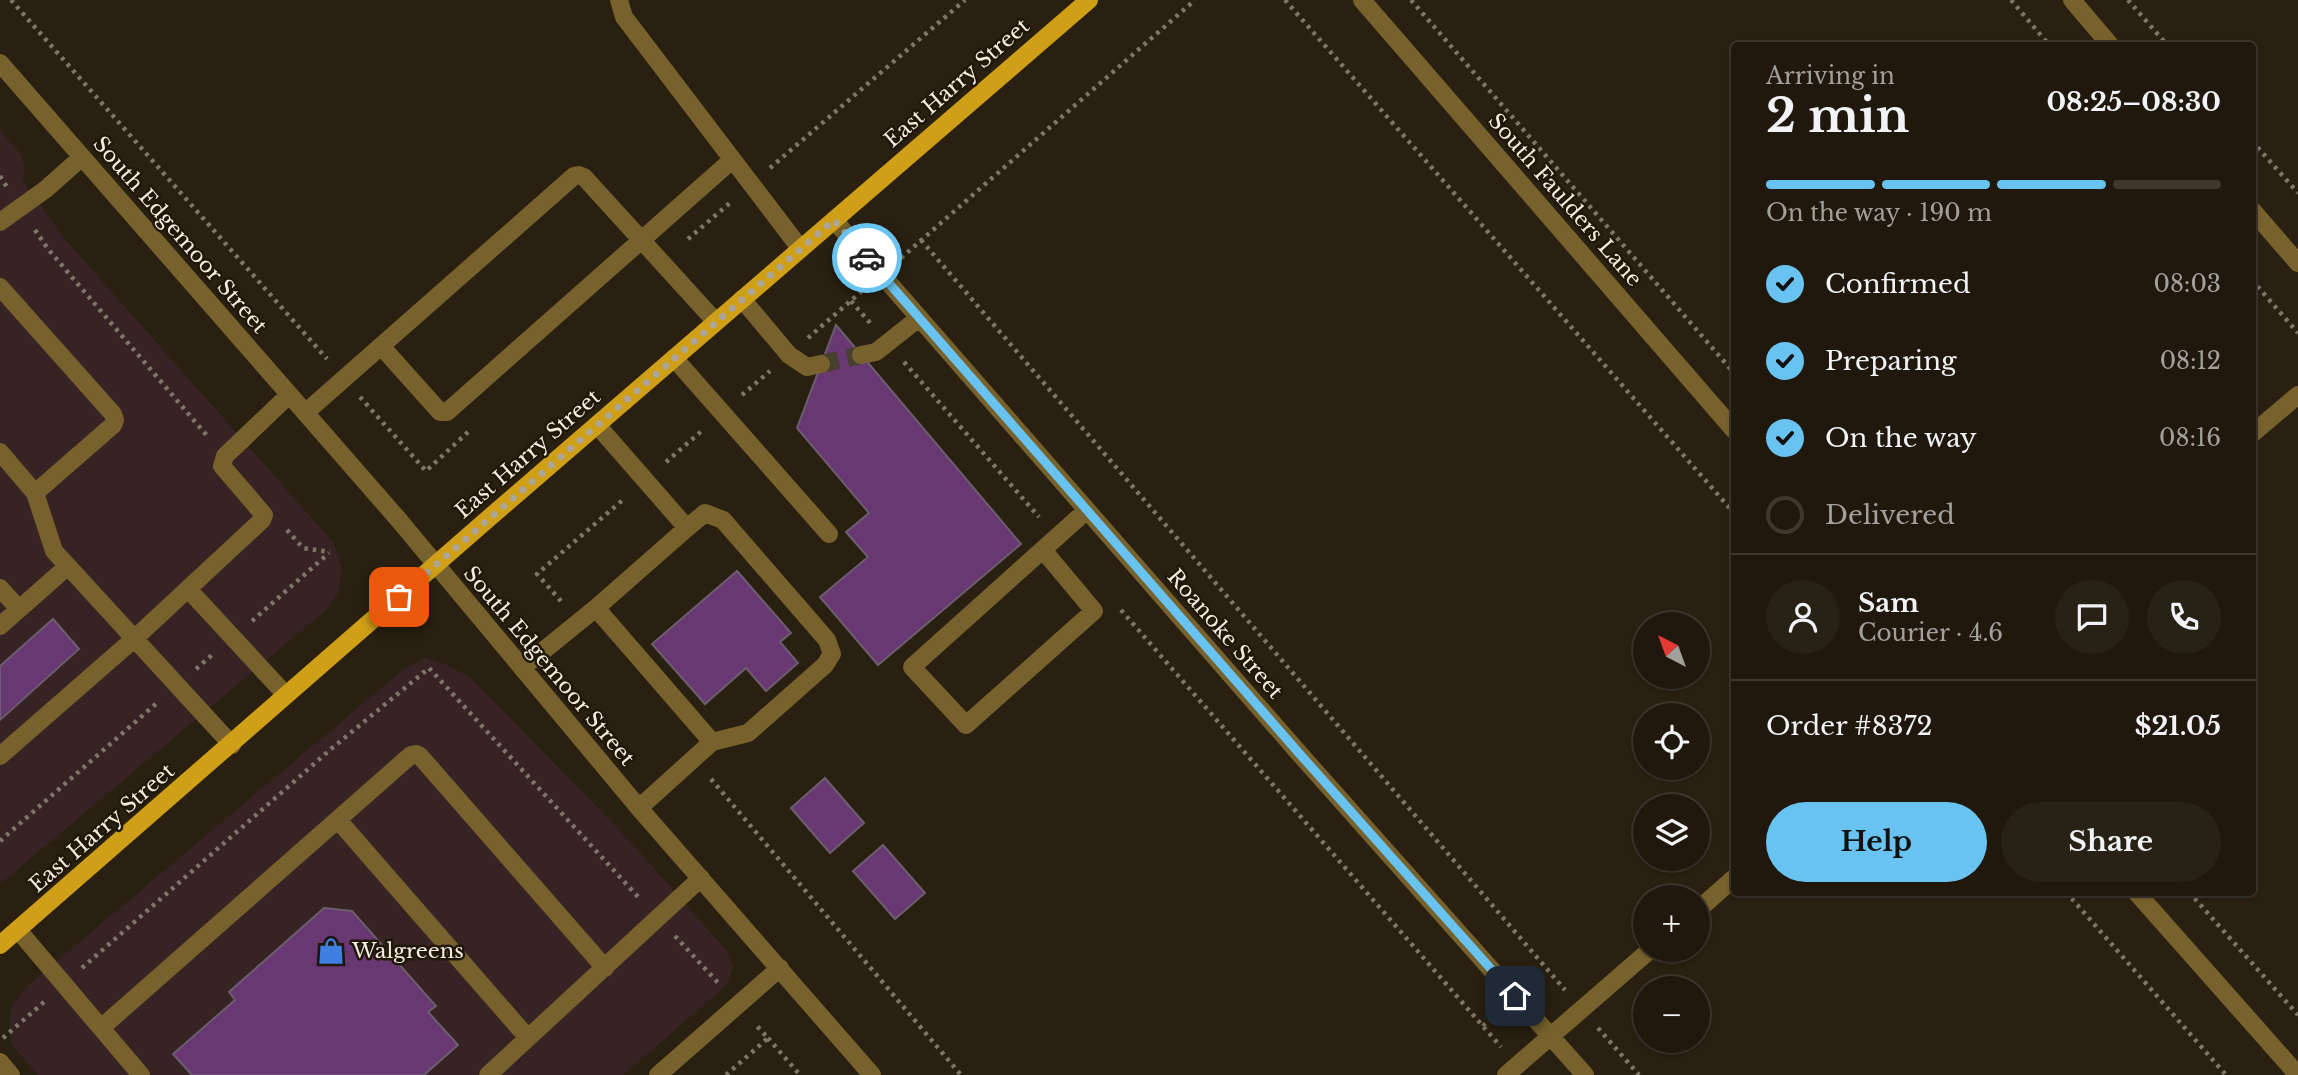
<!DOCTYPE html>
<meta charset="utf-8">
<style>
body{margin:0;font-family:"Libre Baskerville",serif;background:#282116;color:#f1f3f6;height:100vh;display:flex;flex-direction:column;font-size:26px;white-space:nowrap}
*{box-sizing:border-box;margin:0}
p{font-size:23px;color:#a2a09d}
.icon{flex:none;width:38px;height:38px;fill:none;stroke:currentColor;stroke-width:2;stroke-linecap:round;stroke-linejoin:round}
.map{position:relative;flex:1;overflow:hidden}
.details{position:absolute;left:1731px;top:42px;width:525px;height:854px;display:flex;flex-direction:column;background:#20180d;border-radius:7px;box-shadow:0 2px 5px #0004,0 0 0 2px #3d372e}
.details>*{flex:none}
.needle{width:46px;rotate:319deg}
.tools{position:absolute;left:1633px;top:612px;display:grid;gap:14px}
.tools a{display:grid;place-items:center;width:77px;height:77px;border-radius:50%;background:#20180d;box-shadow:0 2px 5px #0004,0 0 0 2px #3d372e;font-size:35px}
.pin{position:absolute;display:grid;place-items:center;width:60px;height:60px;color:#fff;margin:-30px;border-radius:14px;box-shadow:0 4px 10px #0006}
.courier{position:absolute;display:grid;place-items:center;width:70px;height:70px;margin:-35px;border:5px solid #69c3f1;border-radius:50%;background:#fff;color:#222;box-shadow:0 2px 9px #0007}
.summary em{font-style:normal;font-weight:700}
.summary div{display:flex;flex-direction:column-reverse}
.summary{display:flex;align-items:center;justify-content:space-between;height:119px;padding:0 35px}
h1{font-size:46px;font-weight:700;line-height:52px}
.bar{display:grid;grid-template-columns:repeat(4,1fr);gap:10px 7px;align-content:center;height:84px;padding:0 35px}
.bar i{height:9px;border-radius:5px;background:#3d372e}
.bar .selected{background:#69c3f1}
.bar p{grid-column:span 4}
.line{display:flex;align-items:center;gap:18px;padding:0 35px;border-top:2px solid #3d372e}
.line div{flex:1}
.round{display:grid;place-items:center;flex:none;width:74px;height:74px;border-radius:37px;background:#282116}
ol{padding:0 35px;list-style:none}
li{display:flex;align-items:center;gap:21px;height:77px}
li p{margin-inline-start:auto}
li .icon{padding:7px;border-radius:50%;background:#69c3f1;color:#111;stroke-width:4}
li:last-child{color:#a2a09d}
li i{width:38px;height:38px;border:4px solid #3d372e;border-radius:50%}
.primary-button{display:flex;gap:14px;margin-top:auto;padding:14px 35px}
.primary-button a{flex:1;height:80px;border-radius:42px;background:#69c3f1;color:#111;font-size:28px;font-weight:700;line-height:80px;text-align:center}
.primary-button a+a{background:#282116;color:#f1f3f6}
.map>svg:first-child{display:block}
.commercial{fill:#372323}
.building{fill:#693873;stroke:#6b5e6e;stroke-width:2}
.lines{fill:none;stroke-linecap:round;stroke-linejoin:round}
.minor-tunnel{stroke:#483f30;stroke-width:18;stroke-dasharray:18 9;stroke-linecap:butt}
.path{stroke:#7f766a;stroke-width:4.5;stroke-dasharray:3.5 5;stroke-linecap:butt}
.minor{stroke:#77612c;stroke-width:18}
.major{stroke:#cf9f17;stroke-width:18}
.done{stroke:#aca599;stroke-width:7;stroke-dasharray:0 12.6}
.route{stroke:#69c3f1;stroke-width:9}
.labels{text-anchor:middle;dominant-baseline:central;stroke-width:5;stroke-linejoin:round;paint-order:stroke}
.street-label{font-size:21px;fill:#f2ece2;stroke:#201708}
.poi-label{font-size:21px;fill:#f2ece2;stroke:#201708;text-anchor:start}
</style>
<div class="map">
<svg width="2298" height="1075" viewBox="0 0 2298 1075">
<rect width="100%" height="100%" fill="#2a2011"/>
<!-- commercial -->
<path class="commercial" d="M0,130L20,153L25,168L23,181L64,238L333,542L342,567L338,593L327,609L0,884Z
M425,658L447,665L471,678L630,841L728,952L733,967L728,982L721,990L623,1075H38L11,1044L9,1026L11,1008L26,987L404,669Z"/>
<!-- building -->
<path class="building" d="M836,325L1021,544L878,665L820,597L868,557L846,532L869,513L797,428Z
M737,571L791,633L780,642L798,663L766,691L746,668L705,704L652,644Z
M53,619L79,649L0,720V666Z
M825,778L864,823L830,853L791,808Z
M883,845L925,893L895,919L853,871Z
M324,908L352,911L436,1006L428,1012L458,1045L424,1075H192L173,1054L235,1000L229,992Z"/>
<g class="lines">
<!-- minor-tunnel -->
<path class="minor-tunnel" d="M821,364L861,355"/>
<!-- path -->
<path class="path" d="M11,0L327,359
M1285,0L1734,513
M1411,0L1734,373
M2011,0L2050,46
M2128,0L2168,46
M2252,141L2298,193
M770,168L965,0
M0,176L7,187
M35,230L48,249L209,438
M688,239L731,202
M921,240L1565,990
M901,258L1195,0
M2252,280L2298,333
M851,301L871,324
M808,338L862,291
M904,362L1039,517
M742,395L770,371
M360,397L426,471L468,432
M666,462L704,429
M287,530L303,548L330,552
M561,601L537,574L625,498
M1121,610L1501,1047
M252,621L329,553
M196,669L213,654
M711,779L961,1075
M0,841L158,702
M2066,892L2226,1075
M2189,892L2298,1015
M675,936L721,986
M82,968L331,749L429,668L640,899
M1483,1026L1497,1012
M1598,1028L1639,1075
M3,1038L44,1002
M768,1038L800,1075
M726,1075L768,1038L755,1024"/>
<!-- minor -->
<path class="minor" d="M619,0L624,17L800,248
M1362,0L1734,430
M2072,0L2111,46
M0,63L398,519L639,808L872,1075
M2252,210L2298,263
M834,220L1298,752L1585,1075
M0,222L46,189L82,157
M0,287L113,414L115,420L113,425L35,493
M742,299L789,355L807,367L821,364
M381,346L440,412H447L732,160
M861,355L876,352L919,318
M674,358L829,534
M305,413L574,176L579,175L584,177L716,322
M597,425L687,528L705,513L723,520L827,640L832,654L825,665L748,733L712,742
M2252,434L2298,395
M0,452L35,493L54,551L232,745
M1043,550L1094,611L966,725L912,667L1087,510
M0,588L19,609
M188,589L286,695
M596,608L687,528
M0,626L68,566
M522,668L596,608L712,742L639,808
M0,756L134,639L262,520L264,515L222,466L225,456L289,395
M338,820L528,1038L701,878
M2136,892L2298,1075
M1698,910L1734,878
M18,930L101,1028L411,755L416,754L420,756L605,968
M101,1028L141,1075
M0,1062L11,1075
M488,1075L528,1038
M658,1075L780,968
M1506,1075L1650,950"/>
<!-- major -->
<path class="major" d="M0,945L489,518L1089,0"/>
</g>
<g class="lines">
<!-- done -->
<path class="done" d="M399,597L834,220L867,258"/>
<!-- route -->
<path class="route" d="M867,258L1298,752L1515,996"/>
</g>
<!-- icons -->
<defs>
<symbol id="shop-bare" viewBox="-9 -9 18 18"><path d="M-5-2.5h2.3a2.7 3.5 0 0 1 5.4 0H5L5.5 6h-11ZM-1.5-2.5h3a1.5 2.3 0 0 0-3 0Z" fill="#3f7fe0" stroke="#201708" stroke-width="2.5" paint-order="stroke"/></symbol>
</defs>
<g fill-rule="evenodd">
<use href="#shop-bare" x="312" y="932" width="38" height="38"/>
</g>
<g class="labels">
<!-- street labels -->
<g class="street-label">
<text transform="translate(957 83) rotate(-41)">East Harry Street</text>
<text transform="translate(1565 200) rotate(49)">South Faulders Lane</text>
<text transform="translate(180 235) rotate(49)">South Edgemoor Street</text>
<text transform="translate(528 454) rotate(-41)">East Harry Street</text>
<text transform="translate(1225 634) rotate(49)">Roanoke Street</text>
<text transform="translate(549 666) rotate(50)">South Edgemoor Street</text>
<text transform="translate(102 828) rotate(-41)">East Harry Street</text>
</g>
<!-- poi labels -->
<g class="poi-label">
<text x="352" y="951">Walgreens</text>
</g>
</g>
</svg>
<div class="tools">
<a><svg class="needle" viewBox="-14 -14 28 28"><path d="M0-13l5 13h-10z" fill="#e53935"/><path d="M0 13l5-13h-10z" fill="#a2a09d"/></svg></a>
<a><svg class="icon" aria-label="locate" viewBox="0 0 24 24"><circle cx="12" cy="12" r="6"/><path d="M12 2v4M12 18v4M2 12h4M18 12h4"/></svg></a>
<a><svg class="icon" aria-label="layers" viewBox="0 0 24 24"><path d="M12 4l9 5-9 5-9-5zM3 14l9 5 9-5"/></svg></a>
<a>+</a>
<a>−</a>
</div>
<div class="pin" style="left:399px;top:597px;background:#ea580c"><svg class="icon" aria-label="bag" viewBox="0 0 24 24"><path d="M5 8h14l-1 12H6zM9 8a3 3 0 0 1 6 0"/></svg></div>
<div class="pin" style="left:1515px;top:996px;background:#1f2937"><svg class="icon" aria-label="home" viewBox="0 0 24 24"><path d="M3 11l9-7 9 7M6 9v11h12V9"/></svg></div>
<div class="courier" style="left:867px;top:258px"><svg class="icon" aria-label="car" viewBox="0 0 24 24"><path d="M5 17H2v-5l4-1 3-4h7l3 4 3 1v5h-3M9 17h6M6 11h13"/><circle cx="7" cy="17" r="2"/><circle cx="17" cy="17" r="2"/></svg></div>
<section class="details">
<div class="summary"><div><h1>2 min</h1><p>Arriving in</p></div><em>08:25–08:30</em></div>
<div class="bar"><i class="selected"></i><i class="selected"></i><i class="selected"></i><i></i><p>On the way · 190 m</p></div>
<ol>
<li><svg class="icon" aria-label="check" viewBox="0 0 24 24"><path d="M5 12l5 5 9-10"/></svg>Confirmed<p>08:03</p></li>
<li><svg class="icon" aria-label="check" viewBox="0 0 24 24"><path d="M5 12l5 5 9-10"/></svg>Preparing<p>08:12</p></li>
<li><svg class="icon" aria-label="check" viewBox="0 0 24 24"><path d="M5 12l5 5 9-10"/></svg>On the way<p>08:16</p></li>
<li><i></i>Delivered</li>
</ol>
<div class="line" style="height:126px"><a class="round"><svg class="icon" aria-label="person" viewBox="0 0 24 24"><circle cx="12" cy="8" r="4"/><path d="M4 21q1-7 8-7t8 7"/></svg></a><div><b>Sam</b><p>Courier · 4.6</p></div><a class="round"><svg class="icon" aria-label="chat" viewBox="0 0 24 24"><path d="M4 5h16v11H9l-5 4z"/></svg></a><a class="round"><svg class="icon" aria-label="phone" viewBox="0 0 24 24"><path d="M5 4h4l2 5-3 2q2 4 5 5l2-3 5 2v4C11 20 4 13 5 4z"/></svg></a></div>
<div class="line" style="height:91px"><div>Order #8372</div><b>$21.05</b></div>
<div class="primary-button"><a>Help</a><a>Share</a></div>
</section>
</div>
